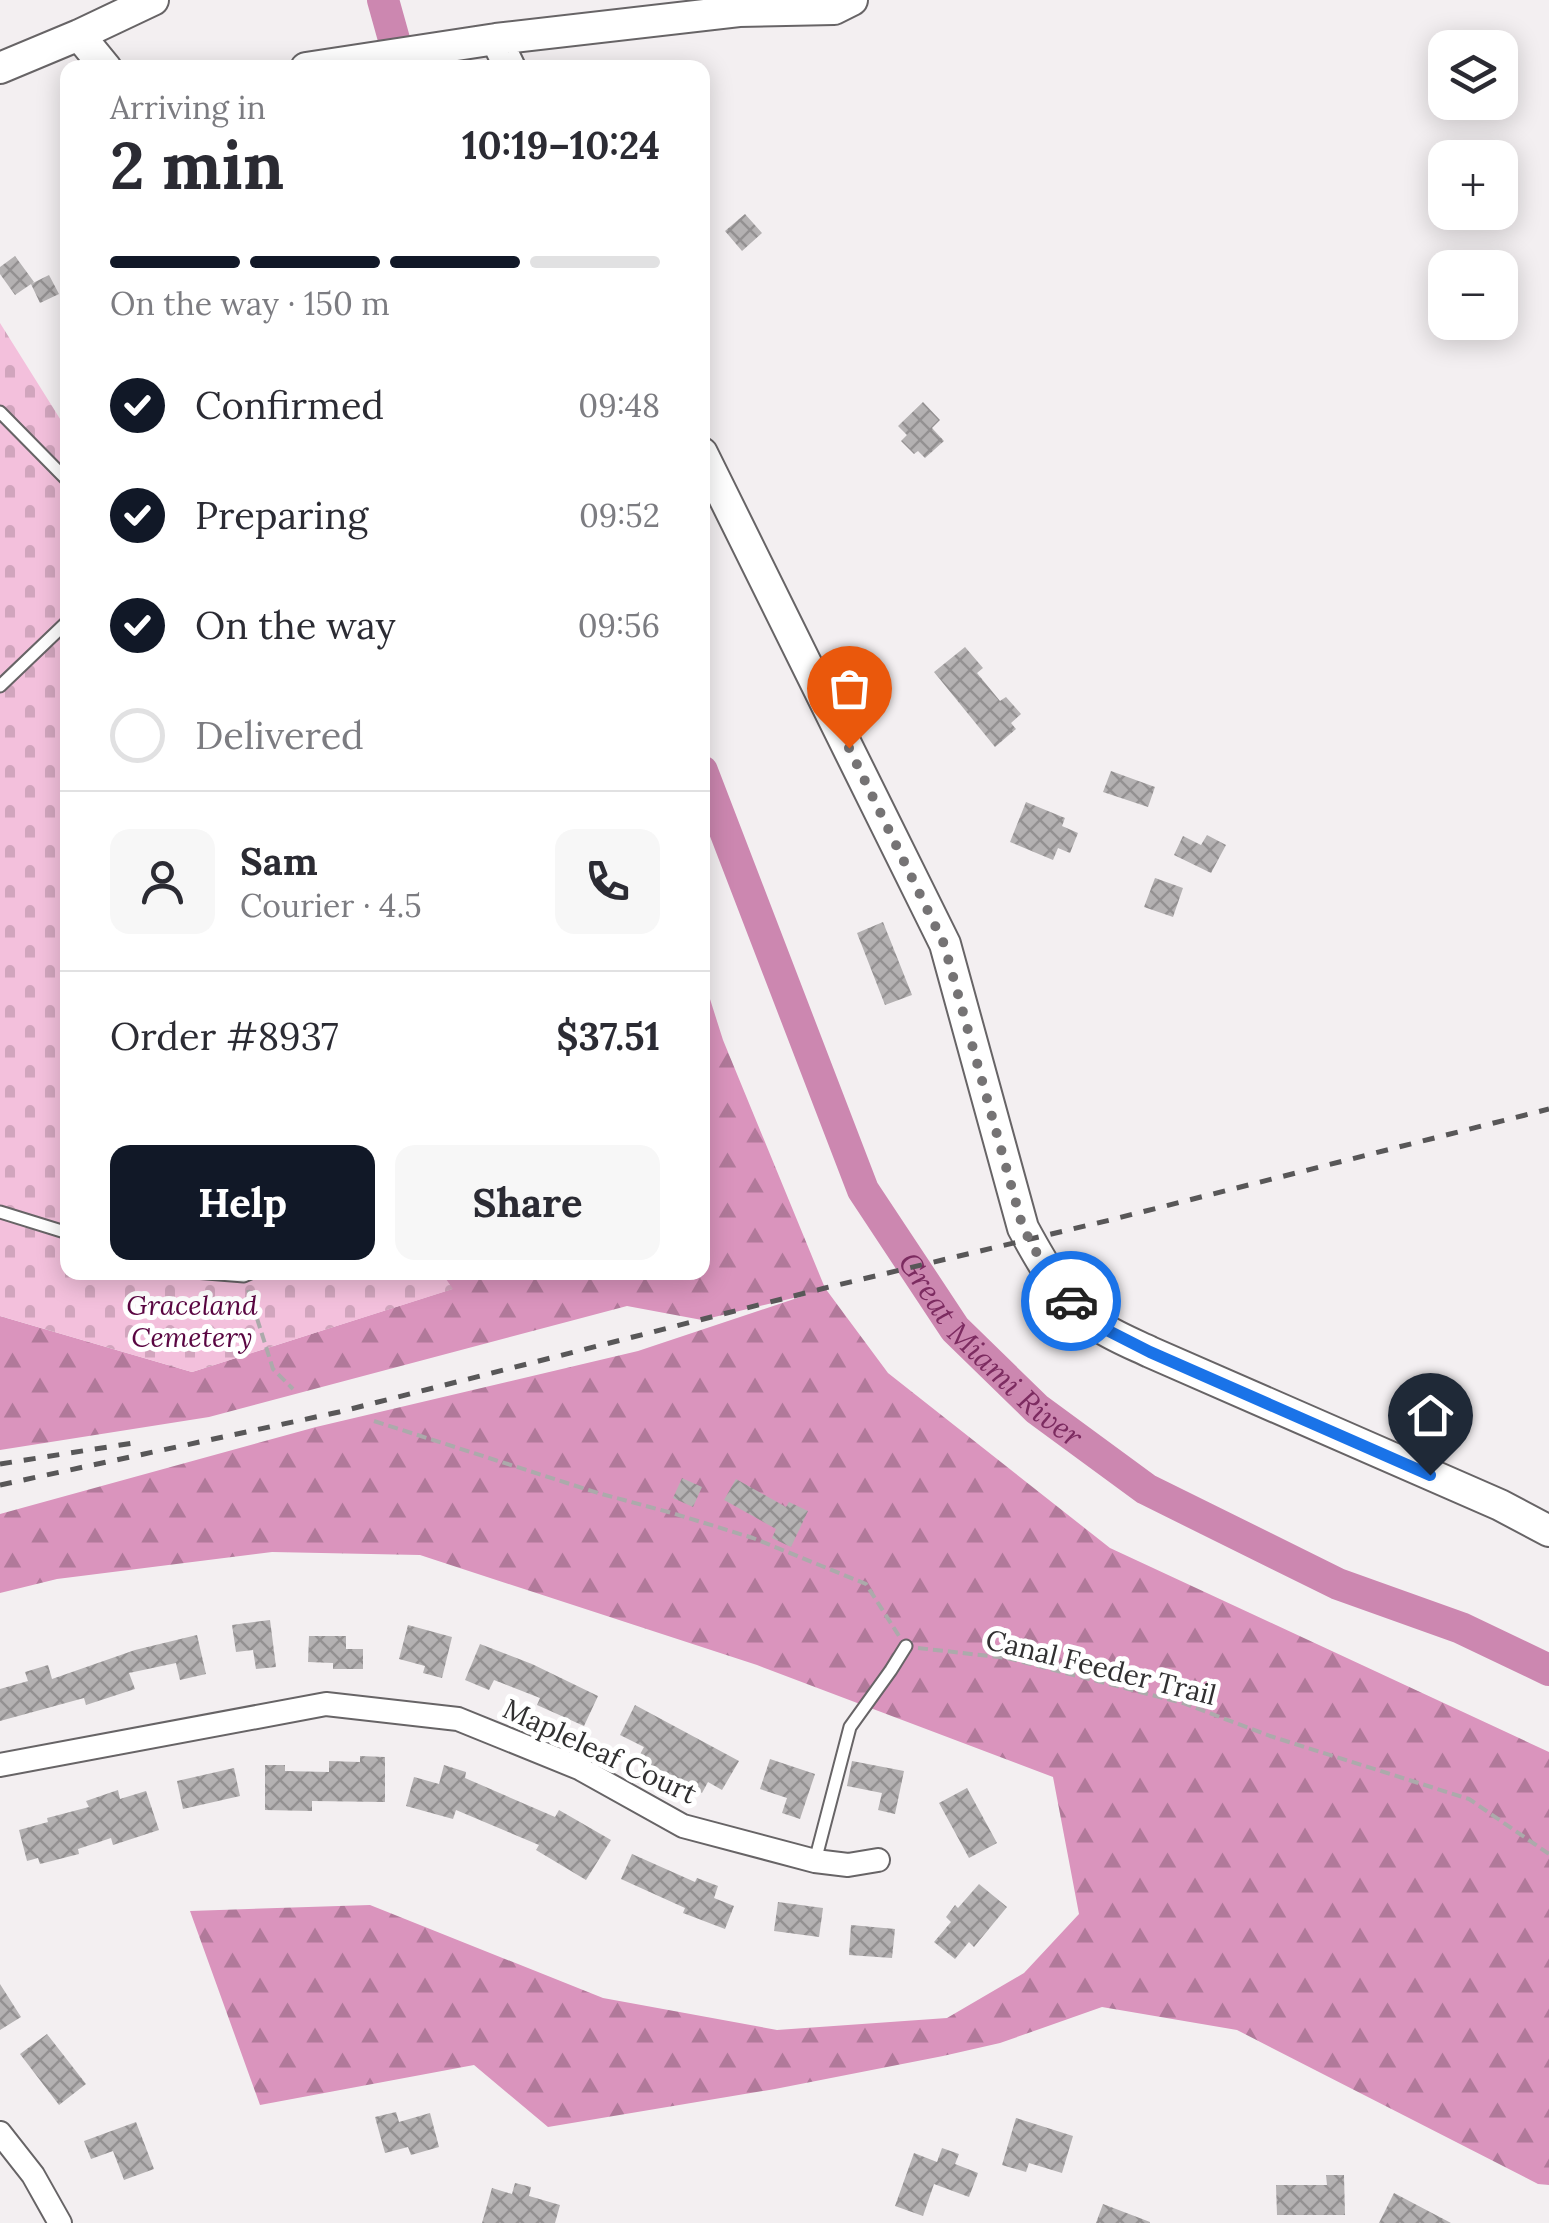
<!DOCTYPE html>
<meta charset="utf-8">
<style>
body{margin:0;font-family:Lora,serif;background:#f7f7f7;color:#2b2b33;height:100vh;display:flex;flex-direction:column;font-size:38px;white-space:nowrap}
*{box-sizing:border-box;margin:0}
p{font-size:32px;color:#7c7c81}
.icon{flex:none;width:55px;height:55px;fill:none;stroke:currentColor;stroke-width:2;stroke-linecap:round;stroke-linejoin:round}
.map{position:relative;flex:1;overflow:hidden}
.side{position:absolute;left:60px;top:60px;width:650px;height:1220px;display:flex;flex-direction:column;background:#fff;border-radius:20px;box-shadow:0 5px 25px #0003}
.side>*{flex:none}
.fabs{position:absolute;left:1428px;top:30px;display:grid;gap:20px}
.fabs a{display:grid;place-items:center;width:90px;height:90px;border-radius:20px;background:#fff;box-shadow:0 5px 25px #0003;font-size:50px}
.pin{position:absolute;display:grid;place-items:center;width:85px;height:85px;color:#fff;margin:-102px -42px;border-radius:50% 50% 50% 0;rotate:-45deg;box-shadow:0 0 10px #0007}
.pin .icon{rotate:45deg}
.courier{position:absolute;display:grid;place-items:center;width:100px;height:100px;margin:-50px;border:8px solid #1a73e8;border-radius:50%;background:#fff;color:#222;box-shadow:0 2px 12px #0007}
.overview em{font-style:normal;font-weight:700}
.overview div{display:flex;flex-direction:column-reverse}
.overview{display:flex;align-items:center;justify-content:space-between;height:170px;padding:0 50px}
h1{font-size:65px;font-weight:700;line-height:75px}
.bar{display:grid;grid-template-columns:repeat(4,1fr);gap:15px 10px;align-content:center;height:120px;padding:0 50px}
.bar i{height:12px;border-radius:8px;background:#e1e1e2}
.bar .on{background:#111827}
.bar p{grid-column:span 4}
.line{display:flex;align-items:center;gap:25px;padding:0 50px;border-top:2px solid #e1e1e2}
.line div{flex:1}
.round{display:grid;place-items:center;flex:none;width:105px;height:105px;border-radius:20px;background:#f7f7f7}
ol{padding:0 50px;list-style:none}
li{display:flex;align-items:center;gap:30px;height:110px}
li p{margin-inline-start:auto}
li .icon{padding:10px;border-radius:50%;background:#111827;color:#fff;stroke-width:4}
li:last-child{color:#7c7c81}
li i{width:55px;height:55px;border:5px solid #e1e1e2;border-radius:50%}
.action{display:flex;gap:20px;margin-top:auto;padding:20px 50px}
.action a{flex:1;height:115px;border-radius:20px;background:#111827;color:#fff;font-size:40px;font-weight:700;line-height:115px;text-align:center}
.action a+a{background:#f7f7f7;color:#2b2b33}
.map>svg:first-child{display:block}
.forest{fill:url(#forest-firs)}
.cemetery{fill:url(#cemetery-stones)}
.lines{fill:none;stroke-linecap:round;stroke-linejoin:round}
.river{stroke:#cc87b0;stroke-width:32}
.building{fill:url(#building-cross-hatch)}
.lane-casing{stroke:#676466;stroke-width:15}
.street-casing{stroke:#676466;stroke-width:26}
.secondary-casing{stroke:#676466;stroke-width:34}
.path{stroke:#acaaab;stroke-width:4;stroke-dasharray:10 5;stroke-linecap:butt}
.lane{stroke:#fff;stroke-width:11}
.street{stroke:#fff;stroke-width:22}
.secondary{stroke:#fff;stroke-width:30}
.rail{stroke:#585758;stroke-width:5;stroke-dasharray:12 12;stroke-linecap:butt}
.done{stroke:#757374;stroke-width:10;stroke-dasharray:0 18}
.route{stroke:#1a73e8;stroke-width:12}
.labels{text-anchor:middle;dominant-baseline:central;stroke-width:10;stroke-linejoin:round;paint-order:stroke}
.park-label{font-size:28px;font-style:italic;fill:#590541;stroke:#fff}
.street-label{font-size:28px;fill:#313031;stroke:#fff}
.water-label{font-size:30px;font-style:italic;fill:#7c2b60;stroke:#fff}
</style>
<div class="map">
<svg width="1549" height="2223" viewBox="0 0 1549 2223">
<defs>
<pattern id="forest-firs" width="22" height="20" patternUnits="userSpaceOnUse" patternTransform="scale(2.5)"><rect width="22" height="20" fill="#da94bd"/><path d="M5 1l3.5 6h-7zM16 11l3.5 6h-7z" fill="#b1799a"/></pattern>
<pattern id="cemetery-stones" width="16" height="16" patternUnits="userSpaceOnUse" patternTransform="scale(2.5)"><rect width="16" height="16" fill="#f3c0dc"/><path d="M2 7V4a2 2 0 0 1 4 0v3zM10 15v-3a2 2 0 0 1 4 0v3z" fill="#d1a5bd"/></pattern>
<pattern id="building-cross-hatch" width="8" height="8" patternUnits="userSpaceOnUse" patternTransform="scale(2.5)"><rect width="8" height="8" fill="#b4b1b2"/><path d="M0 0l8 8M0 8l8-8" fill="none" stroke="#939091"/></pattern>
</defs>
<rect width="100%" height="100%" fill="#f3eff1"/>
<!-- forest -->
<path class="forest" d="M703,977L723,1040L825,1288L888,1373L1110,1548L1549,1752V2185L1538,2184L1237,2030L1102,2007L1000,2043L943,2056L775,2089L548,2127L474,2065L260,2105L190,1911L370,1905L603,1998L777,2030L947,2018L1024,1973L1079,1914L1053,1777L757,1665L420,1555L272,1552L57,1579L0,1593V1514L316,1427L638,1351L806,1295L702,1320L627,1306L209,1417L0,1450V1316L192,1372L452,1289L441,1273L702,1272Z"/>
<!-- cemetery -->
<path class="cemetery" d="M0,323L67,430L68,1272H441L453,1289L192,1372L0,1316Z"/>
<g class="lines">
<!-- river -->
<g class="river">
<path d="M383,0L402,68"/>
<path id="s1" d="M702,771L863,1190L955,1329L1037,1409L1146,1489L1338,1584L1461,1628L1549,1670"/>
</g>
</g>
<!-- building -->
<path class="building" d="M745,214L762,233L742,251L725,231Z
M15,256L34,282L15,295L0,274V267Z
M49,275L59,294L40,303L31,284Z
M923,402L940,420L932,428L944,441L925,458L918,451L914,454L901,441L907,435L898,426Z
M965,647L983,668L977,673L1000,701L1006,697L1021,714L1011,723L1016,729L995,747L934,672Z
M1111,771L1155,787L1148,807L1103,792Z
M1026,802L1065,818L1062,826L1078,833L1070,853L1058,848L1053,860L1010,842Z
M1207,835L1226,845L1211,873L1174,855L1183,836L1201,845Z
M1155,878L1183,888L1173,917L1144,907Z
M883,922L912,995L885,1005L857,933Z
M682,1478L702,1487L693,1507L673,1498Z
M736,1479L786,1507L789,1502L808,1511L791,1547L772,1538L776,1529L724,1500Z
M270,1620L276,1667L256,1669L253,1650L236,1652L232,1625Z
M408,1625L452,1637L442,1678L423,1673L425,1666L399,1659Z
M197,1635L206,1674L180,1680L176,1663L129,1673L135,1689L86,1705L84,1698L0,1721V1689L28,1681L25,1672L48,1665L52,1679L135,1650Z
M309,1636H346V1649H363V1669H333V1663L308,1662Z
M480,1644L532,1664L598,1696L584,1726L537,1705L540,1698L494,1680L489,1690L465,1680Z
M635,1705L739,1761L722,1790L708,1782L702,1793L638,1758L644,1747L620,1735Z
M360,1756L385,1757V1802L312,1801V1811L265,1810V1765H285V1771L329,1772V1761L360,1762Z
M770,1759L815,1774L800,1819L782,1813L787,1798L760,1789Z
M852,1761L904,1771L895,1814L878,1810L882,1793L847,1786Z
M444,1765L466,1772L465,1778L555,1817L559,1810L611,1840L586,1880L536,1850L539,1845L456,1810L453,1819L406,1806L414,1777L439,1784Z
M234,1768L240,1796L183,1809L177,1781Z
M967,1788L997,1843L969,1858L939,1803Z
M118,1790L120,1799L146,1791L159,1830L113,1845L111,1838L78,1849L79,1854L40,1864L38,1858L27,1861L19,1830L48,1822L47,1818L89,1807L86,1801Z
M632,1854L695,1882L697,1878L718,1886L714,1898L734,1906L725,1929L683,1913L685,1908L621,1879Z
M979,1884L1007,1907L974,1947L969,1942L955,1959L934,1942L951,1922L946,1917L955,1905L958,1908Z
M778,1902L823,1908L819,1937L774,1931Z
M851,1925L895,1929L892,1958L849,1955Z
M0,1984L21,2017L0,2030Z
M47,2034L86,2084L59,2105L20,2054Z
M396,2112L399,2122L430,2113L439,2147L411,2155L408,2147L385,2153L375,2117Z
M1016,2118L1073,2136L1062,2173L1029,2163L1026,2172L1002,2165Z
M136,2122L154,2169L124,2180L113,2151L91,2159L84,2141Z
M942,2148L959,2154L955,2164L978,2173L969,2197L934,2184L923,2216L895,2206L914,2153L937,2162Z
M1326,2175H1344L1345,2215H1277L1276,2185H1327Z
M515,2183L531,2187L529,2196L560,2205L555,2223H482L492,2188L512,2194Z
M1394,2193L1451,2223H1379Z
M1103,2204L1150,2222V2223H1096Z"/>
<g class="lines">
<defs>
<path id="lane" d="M0,412L68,481
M0,686L68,621
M0,1212L68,1233
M194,1272L244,1276L253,1272
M815,1861L850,1727L891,1670L906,1646"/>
<path id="street" d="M0,1765L326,1704L458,1719L579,1768L683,1826L815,1861L848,1865L878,1860
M0,2133L33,2175L60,2223"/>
<path id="secondary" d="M79,35L106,68
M496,39L510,68
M0,68L79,35L153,0
M306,68L496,39L739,11L834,9L852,0
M702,453L945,944L1023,1228C1042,1263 1065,1305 1100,1327C1116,1337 1133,1344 1150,1352L1500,1505L1549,1531"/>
</defs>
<!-- lane casing -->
<use href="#lane" class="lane-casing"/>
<!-- street casing -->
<use href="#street" class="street-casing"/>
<!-- secondary casing -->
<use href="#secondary" class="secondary-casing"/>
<!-- path -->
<path class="path" d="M248,1290L273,1369L293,1389
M374,1421L598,1493L672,1513L753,1538L866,1584L899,1636
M918,1648L1007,1658L1183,1703L1270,1736L1469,1799L1549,1854"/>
<!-- lane -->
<use href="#lane" class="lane"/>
<!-- street -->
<use href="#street" class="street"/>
<!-- secondary -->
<use href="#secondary" class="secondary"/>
<!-- rail -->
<path class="rail" d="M0,1464L133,1443
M0,1485L339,1412L825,1288L1110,1220L1549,1109"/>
</g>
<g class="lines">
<!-- done -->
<path class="done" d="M849,748L944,944L1023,1228L1044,1266L1071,1301"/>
<!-- route -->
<path class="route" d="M1071,1301L1097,1325L1150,1352L1430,1475"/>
</g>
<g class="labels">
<!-- park labels -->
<g class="park-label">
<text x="192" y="1305">Graceland<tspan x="192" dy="32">Cemetery</tspan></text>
</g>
<!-- street labels -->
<g class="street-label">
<text transform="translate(1101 1667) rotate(14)">Canal Feeder Trail</text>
<text transform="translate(600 1751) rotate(25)">Mapleleaf Court</text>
</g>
<!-- water labels -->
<g class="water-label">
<text stroke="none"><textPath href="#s1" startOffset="655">Great Miami River</textPath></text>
</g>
</g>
</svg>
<div class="fabs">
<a><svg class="icon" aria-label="layers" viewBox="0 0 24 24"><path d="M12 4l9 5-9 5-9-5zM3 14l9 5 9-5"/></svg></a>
<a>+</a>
<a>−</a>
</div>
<div class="pin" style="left:849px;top:748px;background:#ea580c"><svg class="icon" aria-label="bag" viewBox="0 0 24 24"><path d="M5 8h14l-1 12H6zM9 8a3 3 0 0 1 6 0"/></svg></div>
<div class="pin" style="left:1430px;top:1475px;background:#1f2937"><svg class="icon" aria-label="home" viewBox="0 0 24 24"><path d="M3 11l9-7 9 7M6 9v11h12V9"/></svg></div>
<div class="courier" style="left:1071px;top:1301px"><svg class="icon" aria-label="car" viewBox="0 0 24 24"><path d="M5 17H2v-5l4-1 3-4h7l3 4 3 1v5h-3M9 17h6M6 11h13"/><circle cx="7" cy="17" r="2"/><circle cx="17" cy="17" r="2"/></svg></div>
<section class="side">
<div class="overview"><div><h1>2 min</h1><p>Arriving in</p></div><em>10:19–10:24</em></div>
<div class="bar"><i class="on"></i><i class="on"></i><i class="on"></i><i></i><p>On the way · 150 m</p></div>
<ol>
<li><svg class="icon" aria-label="check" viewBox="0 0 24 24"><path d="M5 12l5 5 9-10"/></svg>Confirmed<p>09:48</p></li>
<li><svg class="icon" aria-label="check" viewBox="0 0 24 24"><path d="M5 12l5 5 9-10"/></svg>Preparing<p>09:52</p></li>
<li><svg class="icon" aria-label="check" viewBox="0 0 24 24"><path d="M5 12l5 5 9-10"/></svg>On the way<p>09:56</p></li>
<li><i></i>Delivered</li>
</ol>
<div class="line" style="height:180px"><a class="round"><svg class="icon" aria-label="person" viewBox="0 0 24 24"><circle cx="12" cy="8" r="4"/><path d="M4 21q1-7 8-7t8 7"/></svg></a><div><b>Sam</b><p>Courier · 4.5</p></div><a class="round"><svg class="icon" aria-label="phone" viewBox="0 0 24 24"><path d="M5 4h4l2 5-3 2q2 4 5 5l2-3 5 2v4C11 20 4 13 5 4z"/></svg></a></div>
<div class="line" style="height:130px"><div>Order #8937</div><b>$37.51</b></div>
<div class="action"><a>Help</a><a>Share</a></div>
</section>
</div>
